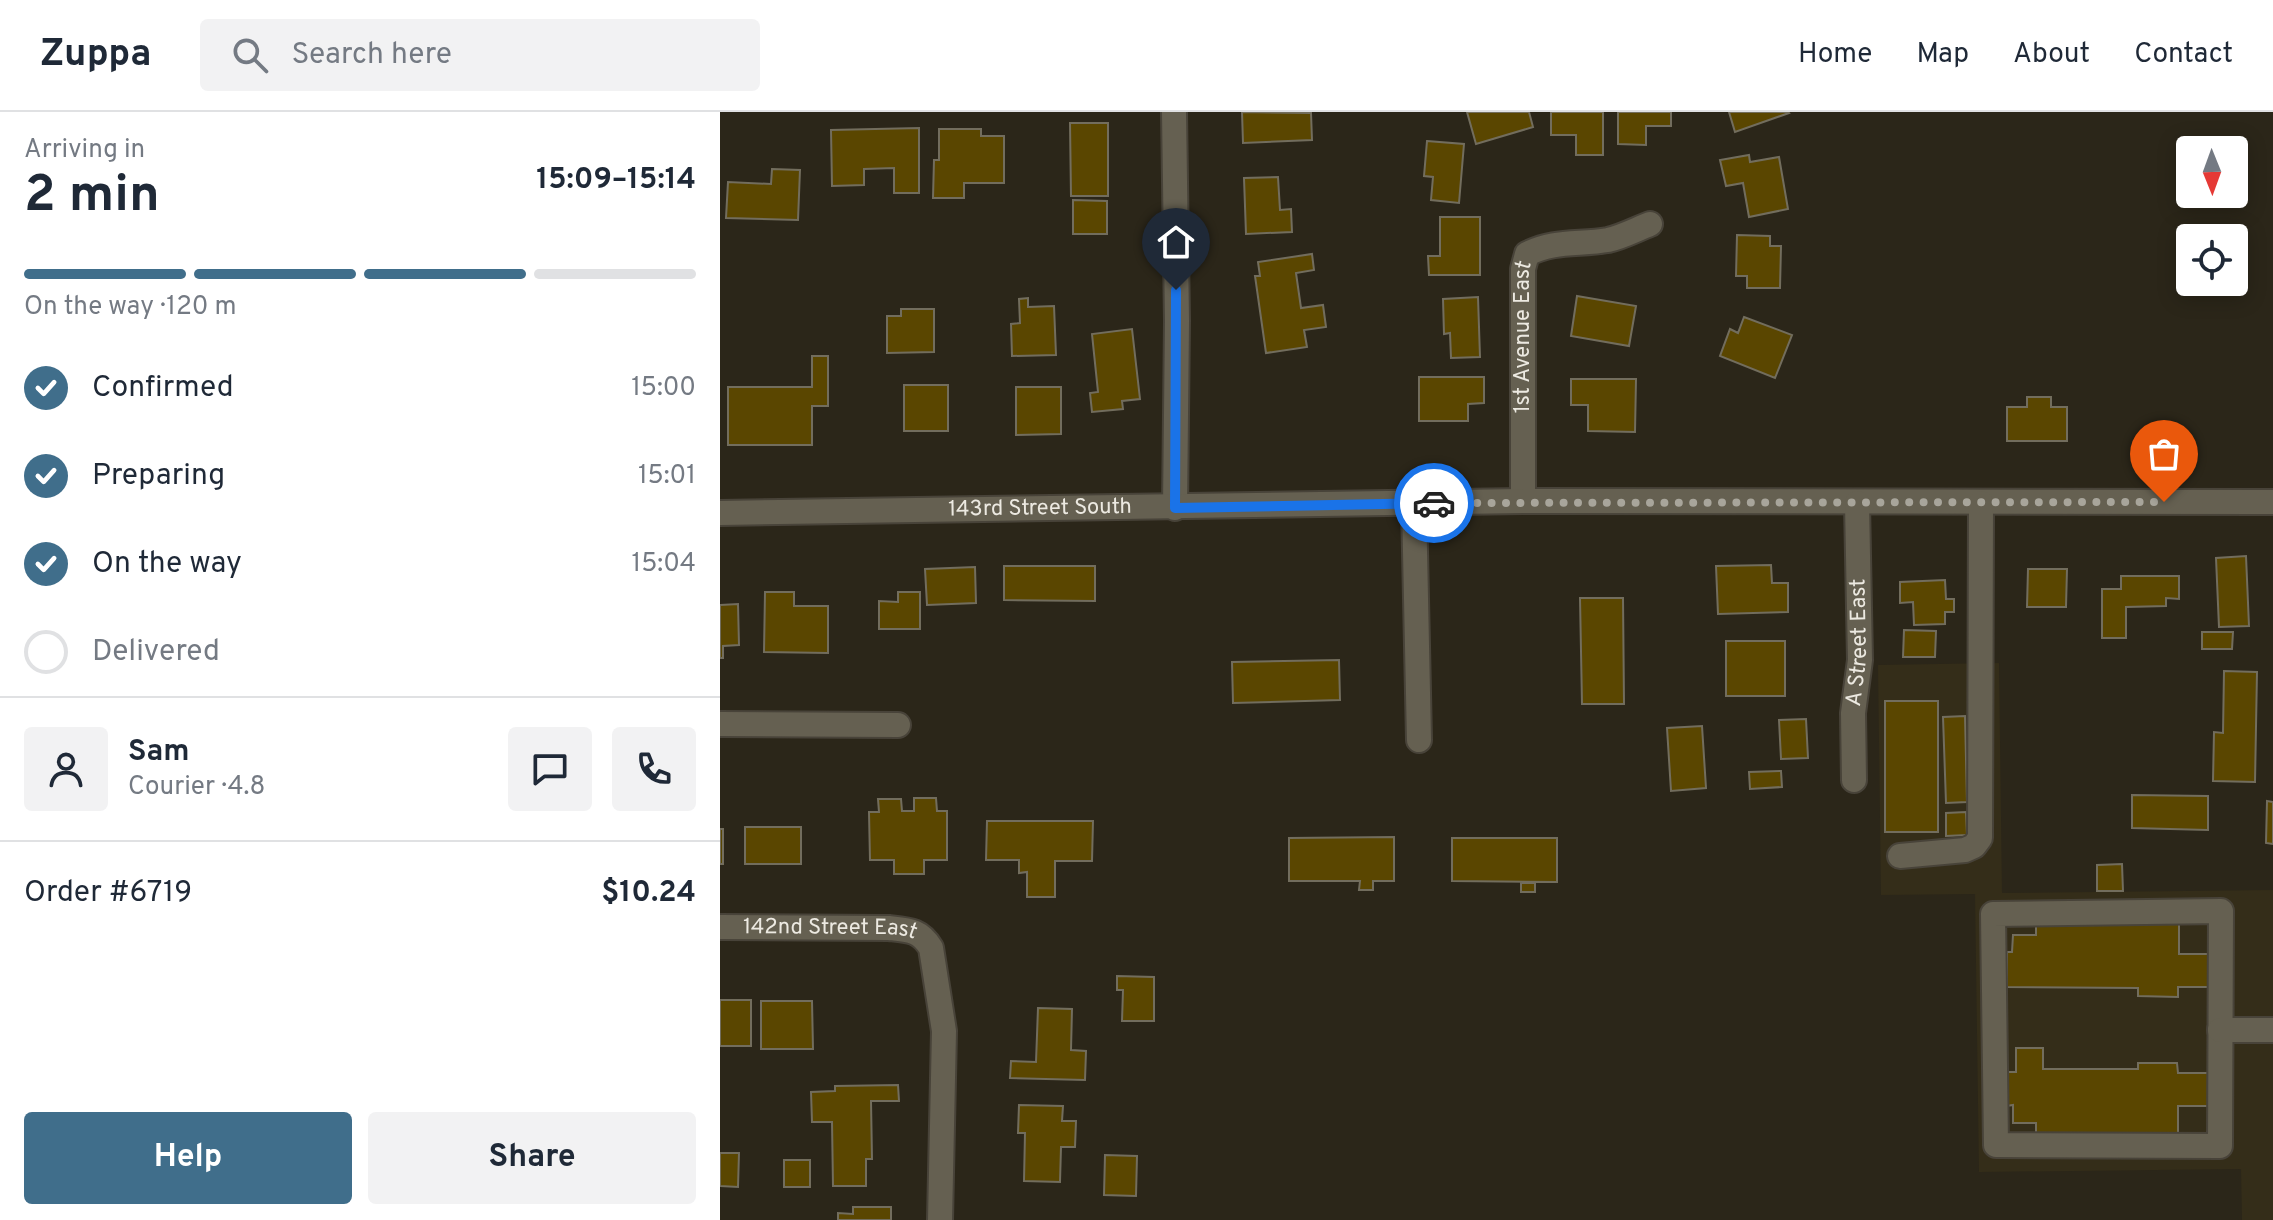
<!DOCTYPE html>
<meta charset="utf-8">
<style>
body{margin:0;font-family:Overpass,sans-serif;background:#f2f2f3;color:#1f2937;height:100vh;display:flex;flex-direction:column;font-size:30px;white-space:nowrap}
*{box-sizing:border-box;margin:0}
p{font-size:26px;color:#747a83}
.icon{flex:none;width:44px;height:44px;fill:none;stroke:currentColor;stroke-width:2;stroke-linecap:round;stroke-linejoin:round}
.map{position:relative;flex:1;overflow:hidden}
.drawer{display:flex;flex-direction:column;background:#fff;width:720px}
.drawer>*{flex:none}
.needle{width:52px;rotate:179deg}
.controls{position:absolute;left:1456px;top:24px;display:grid;gap:16px}
.controls a{display:grid;place-items:center;width:72px;height:72px;border-radius:8px;background:#fff;box-shadow:0 4px 20px #0003;font-size:40px}
.pin{position:absolute;display:grid;place-items:center;width:68px;height:68px;color:#fff;margin:-82px -34px;border-radius:50% 50% 50% 0;rotate:-45deg;box-shadow:0 0 8px #0007}
.pin .icon{rotate:45deg}
.courier{position:absolute;display:grid;place-items:center;width:80px;height:80px;margin:-40px;border:6px solid #1a73e8;border-radius:50%;background:#fff;color:#222;box-shadow:0 2px 10px #0007}
.headline em{font-style:normal;font-weight:700}
.headline div{display:flex;flex-direction:column-reverse}
.headline{display:flex;align-items:center;justify-content:space-between;height:136px;padding:0 24px}
h1{font-size:52px;font-weight:700;line-height:60px}
.bar{display:grid;grid-template-columns:repeat(4,1fr);gap:12px 8px;align-content:center;height:96px;padding:0 24px}
.bar i{height:10px;border-radius:6px;background:#e0e1e3}
.bar .selected{background:#406e8b}
.bar p{grid-column:span 4}
.line{display:flex;align-items:center;gap:20px;padding:0 24px;border-top:2px solid #e0e1e3}
.line div{flex:1}
.round{display:grid;place-items:center;flex:none;width:84px;height:84px;border-radius:8px;background:#f2f2f3}
ol{padding:0 24px;list-style:none}
li{display:flex;align-items:center;gap:24px;height:88px}
li p{margin-inline-start:auto}
li .icon{padding:8px;border-radius:50%;background:#406e8b;color:#fff;stroke-width:4}
li:last-child{color:#747a83}
li i{width:44px;height:44px;border:4px solid #e0e1e3;border-radius:50%}
.action{display:flex;gap:16px;margin-top:auto;padding:16px 24px}
.action a{flex:1;height:92px;border-radius:8px;background:#406e8b;color:#fff;font-size:32px;font-weight:700;line-height:92px;text-align:center}
.action a+a{background:#f2f2f3;color:#1f2937}
header{display:flex;align-items:center;gap:48px;box-sizing:border-box;height:112px;padding:0 40px;background:#fff;border-bottom:2px solid #e0e1e3}
header strong{font-size:38px}
nav{display:flex;gap:44px;margin-inline-start:auto;font-size:28px}
.search{width:560px;height:72px;background:#f2f2f3;display:flex;align-items:center;gap:20px;box-sizing:border-box;padding:0 28px;border-radius:8px;color:#747a83;font-size:30px}
main{display:flex;flex:1;min-height:0}
.map>svg:first-child{display:block}
.built{fill:#342d19}
.building{fill:#5a4600;stroke:#726d5d;stroke-width:2}
.lines{fill:none;stroke-linecap:round;stroke-linejoin:round}
.minor-casing{stroke:#484339;stroke-width:28}
.minor{stroke:#656051;stroke-width:24}
.done{stroke:#a8a59b;stroke-width:8;stroke-dasharray:0 14.4}
.route{stroke:#1a73e8;stroke-width:10}
.labels{text-anchor:middle;dominant-baseline:central;stroke-width:6;stroke-linejoin:round;paint-order:stroke}
.street-label{font-size:22px;fill:#ece9e1;stroke:#211d10}
</style>
<header>
<strong>Zuppa</strong>
<div class="search"><svg class="icon" aria-label="search" viewBox="0 0 24 24"><circle cx="10" cy="10" r="6"/><path d="M15 15l6 6"/></svg>Search here</div>
<nav><a>Home</a><a>Map</a><a>About</a><a>Contact</a></nav>
</header>
<main>
<section class="drawer">
<div class="headline"><div><h1>2 min</h1><p>Arriving in</p></div><em>15:09–15:14</em></div>
<div class="bar"><i class="selected"></i><i class="selected"></i><i class="selected"></i><i></i><p>On the way · 120 m</p></div>
<ol>
<li><svg class="icon" aria-label="check" viewBox="0 0 24 24"><path d="M5 12l5 5 9-10"/></svg>Confirmed<p>15:00</p></li>
<li><svg class="icon" aria-label="check" viewBox="0 0 24 24"><path d="M5 12l5 5 9-10"/></svg>Preparing<p>15:01</p></li>
<li><svg class="icon" aria-label="check" viewBox="0 0 24 24"><path d="M5 12l5 5 9-10"/></svg>On the way<p>15:04</p></li>
<li><i></i>Delivered</li>
</ol>
<div class="line" style="height:144px"><a class="round"><svg class="icon" aria-label="person" viewBox="0 0 24 24"><circle cx="12" cy="8" r="4"/><path d="M4 21q1-7 8-7t8 7"/></svg></a><div><b>Sam</b><p>Courier · 4.8</p></div><a class="round"><svg class="icon" aria-label="chat" viewBox="0 0 24 24"><path d="M4 5h16v11H9l-5 4z"/></svg></a><a class="round"><svg class="icon" aria-label="phone" viewBox="0 0 24 24"><path d="M5 4h4l2 5-3 2q2 4 5 5l2-3 5 2v4C11 20 4 13 5 4z"/></svg></a></div>
<div class="line" style="height:104px"><div>Order #6719</div><b>$10.24</b></div>
<div class="action"><a>Help</a><a>Share</a></div>
</section>
<div class="map">
<svg width="1553" height="1108" viewBox="0 0 1553 1108">
<rect width="100%" height="100%" fill="#2b2619"/>
<!-- built -->
<path class="built" d="M1279,551L1282,781L1553,778V1108H1522L1521,1057L1259,1060L1255,782L1161,783L1158,553Z"/>
<!-- building -->
<path class="building" d="M522,0L591,1L592,28L523,31Z
M747,0H809L813,15L756,32Z
M831,0H883V43H856V23H831Z
M898,0H951V14H926V33L898,32Z
M1009,0H1068L1069,1L1015,20Z
M350,11H388V84H351Z
M199,16V81H174V56L144,57V73L112,74L111,18Z
M219,17H261V24H284V71H244V86H213L214,48H219Z
M707,29L744,32L739,91L711,88L713,65L704,64Z
M1029,43L1030,50L1059,45L1068,97L1029,105L1023,71L1006,74L1000,48Z
M52,57L80,58L78,108L6,106L8,70L51,72Z
M558,65L560,98L571,97L572,120L526,122L524,66Z
M353,88L387,89V122H353Z
M720,105H760V163H709L708,144H720Z
M1017,123L1050,124V134H1061L1060,176H1027V164H1016Z
M592,142L594,158L576,161L581,196L603,193L606,215L584,218L587,235L546,241L535,164H540L538,150Z
M857,184L916,194L909,234L851,224Z
M758,185L760,245L731,246L730,221L724,222L723,187Z
M308,186V195L334,194L336,243L292,244L291,212L300,211L299,187Z
M181,197H214V240L167,241V204H181Z
M1024,205L1072,223L1055,266L1000,244L1010,217L1018,221Z
M412,217L420,287L402,289L403,297L372,300L370,281L378,280L372,222Z
M92,244H108V294H92V333H8V275H92Z
M699,265H764V291L748,292V309H699Z
M851,267H916L915,320L868,319V293H851Z
M184,273H228V319H184Z
M296,275H341V322L296,323Z
M1307,285H1331V295H1347V329H1287V295H1307Z
M1526,444L1529,514L1499,515L1496,446Z
M1051,453L1052,471H1068V500L998,502L996,454Z
M284,454H375V489L284,488Z
M255,455L256,491L207,493L205,457Z
M1308,457H1347L1346,495H1307Z
M1401,464H1459V487L1446,486V494L1406,495V526H1382V477H1401Z
M1225,468L1226,487H1234V500H1225V512L1194,513L1193,490L1180,491V470Z
M45,480H74V494H108V541L44,540Z
M178,480H200V517H159V489L178,490Z
M860,486H903L904,592H862Z
M18,492L19,533L3,534V546H0V493Z
M1184,518L1216,519L1215,545H1183Z
M1482,520H1513L1512,537H1482Z
M1006,529H1065V584H1006Z
M619,548L620,588L513,591L512,550Z
M1504,559L1537,560L1535,670L1493,669L1494,620L1503,621Z
M1165,589H1218V720H1165Z
M1245,604L1247,690L1226,691L1223,605Z
M1086,607L1088,646L1061,647L1059,608Z
M982,614L986,676L951,679L947,616Z
M1061,659L1062,675L1030,677L1029,660Z
M1412,683L1488,684V718L1412,716Z
M194,686H216L217,699H227V748H204V762H174V748H150L149,700H159L158,687H181L182,699H194Z
M1547,689L1553,690V732L1546,731Z
M1246,700L1247,723L1226,724V701Z
M267,709H373L372,749H335V785H307V760L299,761V748H266Z
M25,715H81V752H25Z
M0,717H3V752H0Z
M674,725V769H653V778H639L640,769H569V726Z
M732,726H837V770L732,769Z
M1402,752L1403,779H1377V753Z
M801,771H815V780H801Z
M1316,811L1459,812V842H1489V875H1458V885L1418,884V876L1287,875V840H1292L1293,823H1316Z
M397,864L434,865V909H402L403,878H397Z
M0,888H31V934H0Z
M41,889H92L93,937H41Z
M318,896L352,897L351,938L366,939L365,968L290,966L291,949L316,950Z
M1296,936H1323V957H1418V951H1457L1458,961H1488V994H1458V1023H1316V1011H1293V993L1286,994V960H1296Z
M178,973L179,989H151L152,1047H146V1074H113L112,1010H92L91,980L115,979V974Z
M299,993L343,994L342,1009H356L355,1035H341L340,1070L304,1069L305,1021H298Z
M0,1041H19L18,1075L0,1074Z
M385,1043L417,1044L416,1084L384,1083Z
M64,1048H90V1075H64Z
M133,1095H171V1108H118V1101L133,1102Z"/>
<g class="lines">
<defs>
<g id="minor">
<path d="M454,0L457,209L455,396"/>
<path id="s1" d="M803,389V157L807,142C834,128 859,133 888,128C902,125 917,117 930,112"/>
<path d="M694,392L699,628"/>
<path id="s2" d="M0,401L803,389L1553,390"/>
<path d="M0,612L178,613"/>
<path id="s3" d="M1134,668L1133,601L1140,548L1137,391"/>
<path d="M1180,744L1245,738L1254,734L1260,726L1261,391"/>
<path d="M1501,799L1500,1034L1276,1033L1273,802Z"/>
<path id="s4" d="M0,815L169,816C189,818 200,818 211,836L224,919L220,1108"/>
<path d="M1500,918H1553"/>
</g>
</defs>
<!-- minor casing -->
<use href="#minor" class="minor-casing"/>
<!-- minor -->
<use href="#minor" class="minor"/>
</g>
<g class="lines">
<!-- done -->
<path class="done" d="M714,391L1444,390"/>
<!-- route -->
<path class="route" d="M456,178L455,396L714,391"/>
</g>
<g class="labels">
<!-- street labels -->
<g class="street-label">
<text stroke="none"><textPath href="#s1" startOffset="164">1st Avenue East</textPath></text>
<text stroke="none"><textPath href="#s2" startOffset="320">143rd Street South</textPath></text>
<text stroke="none"><textPath href="#s3" startOffset="138">A Street East</textPath></text>
<text stroke="none"><textPath href="#s4" startOffset="110">142nd Street East</textPath></text>
</g>
</g>
</svg>
<div class="controls">
<a><svg class="needle" viewBox="-14 -14 28 28"><path d="M0-13l5 13h-10z" fill="#e53935"/><path d="M0 13l5-13h-10z" fill="#747a83"/></svg></a>
<a><svg class="icon" aria-label="locate" viewBox="0 0 24 24"><circle cx="12" cy="12" r="6"/><path d="M12 2v4M12 18v4M2 12h4M18 12h4"/></svg></a>
</div>
<div class="pin" style="left:1444px;top:390px;background:#ea580c"><svg class="icon" aria-label="bag" viewBox="0 0 24 24"><path d="M5 8h14l-1 12H6zM9 8a3 3 0 0 1 6 0"/></svg></div>
<div class="pin" style="left:456px;top:178px;background:#1f2937"><svg class="icon" aria-label="home" viewBox="0 0 24 24"><path d="M3 11l9-7 9 7M6 9v11h12V9"/></svg></div>
<div class="courier" style="left:714px;top:391px"><svg class="icon" aria-label="car" viewBox="0 0 24 24"><path d="M5 17H2v-5l4-1 3-4h7l3 4 3 1v5h-3M9 17h6M6 11h13"/><circle cx="7" cy="17" r="2"/><circle cx="17" cy="17" r="2"/></svg></div>
</div>
</main>
